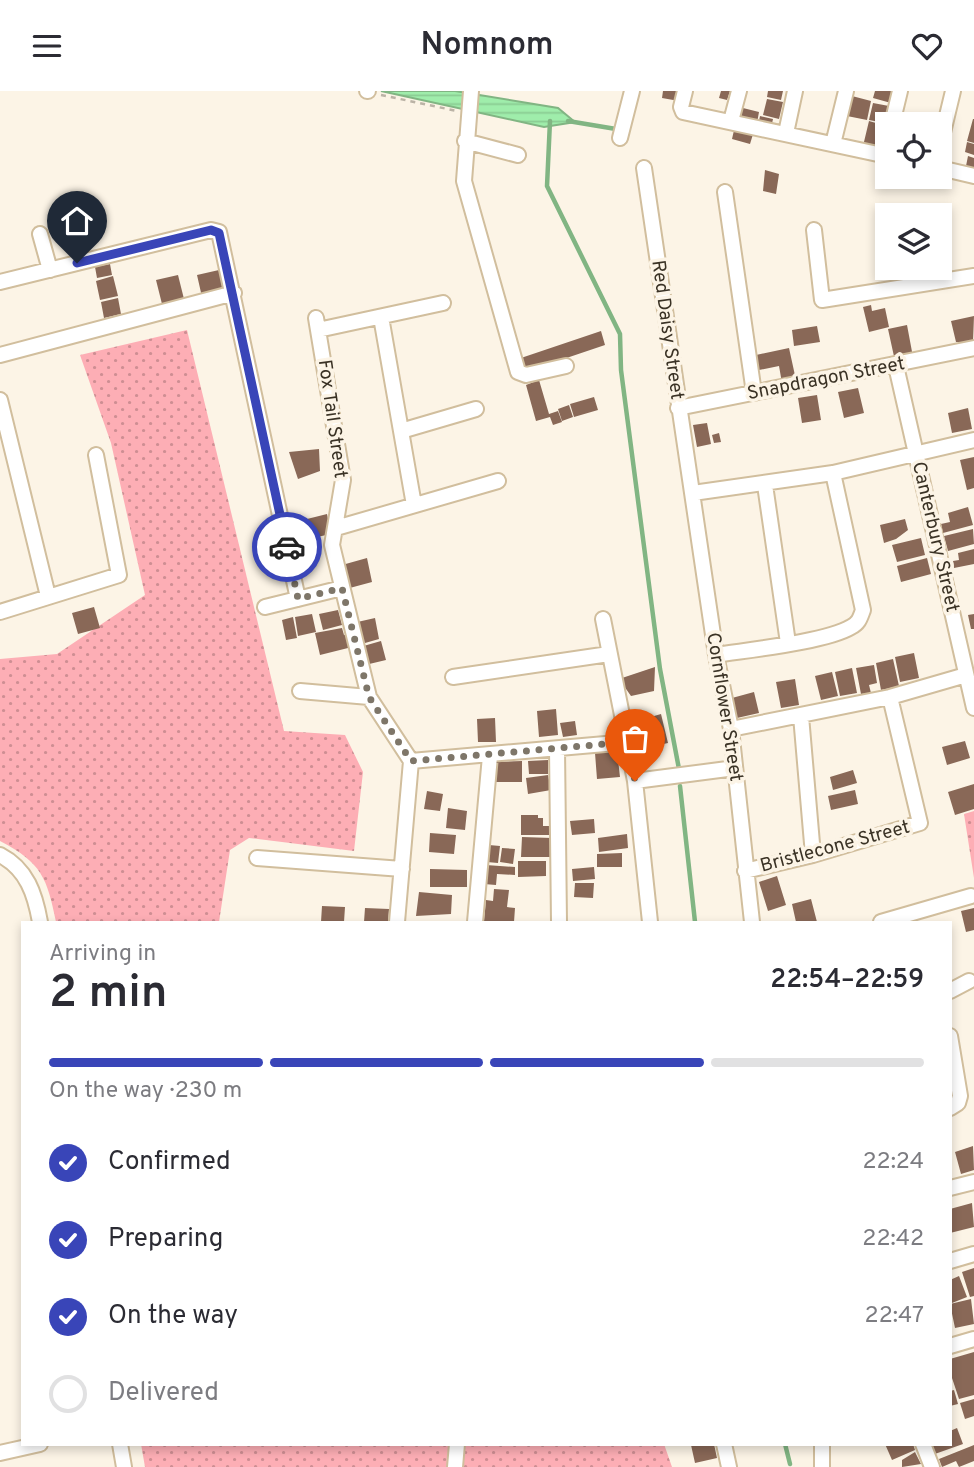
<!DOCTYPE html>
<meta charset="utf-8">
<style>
body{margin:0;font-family:Overpass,sans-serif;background:#f7f7f7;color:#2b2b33;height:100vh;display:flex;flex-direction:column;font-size:26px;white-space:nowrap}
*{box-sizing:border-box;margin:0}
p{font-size:23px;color:#7c7c81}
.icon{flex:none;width:38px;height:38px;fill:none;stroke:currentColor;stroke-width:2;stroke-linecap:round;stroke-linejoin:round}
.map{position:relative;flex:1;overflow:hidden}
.drawer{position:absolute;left:21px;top:830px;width:931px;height:525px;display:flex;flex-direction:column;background:#fff;border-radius:0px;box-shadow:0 4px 10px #0003}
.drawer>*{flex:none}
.tools{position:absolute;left:875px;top:21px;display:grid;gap:14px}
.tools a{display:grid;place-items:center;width:77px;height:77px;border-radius:0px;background:#fff;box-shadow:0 4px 10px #0003;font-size:35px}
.pin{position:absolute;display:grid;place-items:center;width:60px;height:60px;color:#fff;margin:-72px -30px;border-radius:50% 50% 50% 0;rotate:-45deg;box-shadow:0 0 7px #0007}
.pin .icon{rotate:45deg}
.courier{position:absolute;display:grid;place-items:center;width:70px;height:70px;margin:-35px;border:5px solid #3945b8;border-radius:50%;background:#fff;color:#222;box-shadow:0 2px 9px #0007}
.overview em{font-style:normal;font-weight:600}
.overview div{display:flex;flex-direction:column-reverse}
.overview{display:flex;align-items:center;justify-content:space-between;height:119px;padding:0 28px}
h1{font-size:46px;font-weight:600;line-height:52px}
.bar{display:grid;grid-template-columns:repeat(4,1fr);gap:10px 7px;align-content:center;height:84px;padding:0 28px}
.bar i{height:9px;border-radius:5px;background:#e1e1e2}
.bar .selected{background:#3945b8}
.bar p{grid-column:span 4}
ol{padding:0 28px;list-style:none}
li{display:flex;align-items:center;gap:21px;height:77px}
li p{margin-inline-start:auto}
li .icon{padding:7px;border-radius:50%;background:#3945b8;color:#fff;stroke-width:4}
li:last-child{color:#7c7c81}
li i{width:38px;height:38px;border:4px solid #e1e1e2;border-radius:50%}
header{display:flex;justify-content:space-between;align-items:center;height:91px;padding:0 28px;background:#fff;font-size:32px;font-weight:600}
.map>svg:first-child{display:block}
.grass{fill:url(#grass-dots)}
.water{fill:url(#water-rules);stroke:#81b583;stroke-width:2}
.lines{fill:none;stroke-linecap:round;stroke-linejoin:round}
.stream{stroke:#81b583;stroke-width:4.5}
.building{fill:#896857}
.minor-casing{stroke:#d1be9d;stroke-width:18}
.path{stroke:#bbb3a6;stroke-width:2.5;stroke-dasharray:5 5;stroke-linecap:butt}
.minor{stroke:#fff;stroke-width:14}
.done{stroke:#7e7669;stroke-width:7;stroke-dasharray:0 12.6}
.route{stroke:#3945b8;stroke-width:9}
.labels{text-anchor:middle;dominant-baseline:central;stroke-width:7;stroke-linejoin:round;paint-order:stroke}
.street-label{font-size:19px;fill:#3a3225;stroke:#fcf4e6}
</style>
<header><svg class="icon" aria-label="menu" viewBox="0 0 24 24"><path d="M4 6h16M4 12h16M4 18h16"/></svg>Nomnom<svg class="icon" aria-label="heart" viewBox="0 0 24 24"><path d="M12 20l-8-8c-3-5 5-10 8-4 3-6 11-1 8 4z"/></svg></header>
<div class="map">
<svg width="974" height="1376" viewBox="0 0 974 1376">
<defs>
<pattern id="grass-dots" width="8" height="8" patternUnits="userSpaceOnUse" patternTransform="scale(1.75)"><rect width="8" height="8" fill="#fdaeb5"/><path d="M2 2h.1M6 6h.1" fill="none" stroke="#ce8e93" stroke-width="1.8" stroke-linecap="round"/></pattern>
<pattern id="water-rules" width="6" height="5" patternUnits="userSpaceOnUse" patternTransform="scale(1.75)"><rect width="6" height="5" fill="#9fedab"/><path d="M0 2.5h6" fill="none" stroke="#8acc93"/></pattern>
</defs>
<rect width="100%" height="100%" fill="#fcf4e6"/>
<!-- grass -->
<path class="grass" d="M187,239L284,640L345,644L363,681L354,760L249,747L230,759L219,831H56C47,787 42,772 0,750V568L57,563L145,504L111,352L80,264Z
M974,720V787L964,723Z
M141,1353H664L672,1376H145Z"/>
<!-- water -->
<path class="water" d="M381,0H455L558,17L575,31L544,36Z"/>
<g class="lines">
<!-- stream -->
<path class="stream" d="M550,30L547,95L620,243L621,279L660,578L679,678
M568,30L616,38
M680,695L695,831
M785,1353L790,1373"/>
</g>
<!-- building -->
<path class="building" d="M663,0H681L679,10L662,7Z
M721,0H730L727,9L719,7Z
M768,0H783L781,9L767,6Z
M875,0H894L891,12L873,7Z
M852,5L871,10L867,29L847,25Z
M767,8L783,11L779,28L763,24Z
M873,12L889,15L885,32L869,29Z
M739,16L759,21L757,32L736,27Z
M760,25L773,28L771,37L758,35Z
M973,28H974V52L967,50Z
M869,30L886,35L880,60L863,55Z
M735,35L754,40L750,53L732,48Z
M967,51L974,53V64L965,61Z
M968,65L974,67V83L965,80Z
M765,79L779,83L776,103L763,100Z
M110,173L112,184L97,187L95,176Z
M219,179L224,201L202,206L197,184Z
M178,184L184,208L162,213L156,189Z
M113,185L118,205L100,209L96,190Z
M118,207L121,223L104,227L101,211Z
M871,214L872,220L885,217L889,236L869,241L863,216Z
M974,225L973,251H956L951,230Z
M907,234L913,266L895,270L888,238Z
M817,235L820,251L794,255L792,239Z
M601,240L605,254L522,282L518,268Z
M789,257L796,289L782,292L779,275L759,279L756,264Z
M539,289L549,323L558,320L562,331L553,334L550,326L536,330L526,294Z
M858,297L864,322L844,327L838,301Z
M817,304L821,329L802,332L798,307Z
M594,306L598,319L574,326L570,313Z
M569,314L573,326L562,330L558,318Z
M968,317L972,338L952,342L948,322Z
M707,332L711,353L697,356L693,334Z
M719,342L721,351L714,352L712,344Z
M319,358L320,380L298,388L289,361Z
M974,366V397L967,399L960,369Z
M968,416L973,434L943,442L941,433L950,431L948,422Z
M327,423L331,443L303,449L299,430Z
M905,428L908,439L896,448L884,452L880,434Z
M973,438L974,453L948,460L944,445Z
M921,447L925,464L897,471L892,454Z
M974,458V473L954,477L953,470L959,469L958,462Z
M367,467L372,491L346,498L342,474Z
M927,467L931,483L901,491L897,475Z
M94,516L100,537L78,543L72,522Z
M338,519L342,534L323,539L319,523Z
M312,523L316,541L298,545L295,526Z
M974,523V538H971L968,524Z
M293,526L297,547L286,549L282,529Z
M375,527L379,548L358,554L353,532Z
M342,537L344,544L349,543L352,556L320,564L315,542Z
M381,550L386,569L365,574L360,556Z
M914,562L919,587L900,591L895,566Z
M893,568L899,595L881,599L876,572Z
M874,574L877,592L869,594L871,602L861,603L856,577Z
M655,576L654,600L631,605L619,588Z
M852,577L857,602L840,605L835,581Z
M832,581L838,605L821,609L815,585Z
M795,588L799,614L781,617L776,591Z
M754,601L759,622L737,627L732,607Z
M556,618L558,644L539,646L537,620Z
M661,623L668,652L641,658L630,632Z
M495,627L496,651H478L477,628Z
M575,630L577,644L563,646L560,632Z
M965,650L970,667L947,674L942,656Z
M617,660L620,686L597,688L595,662Z
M548,669V683H529L528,670Z
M522,670V691H493V671Z
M853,679L857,692L833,699L830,686Z
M548,684L551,699L528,703L526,687Z
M974,693V718L955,724L948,701Z
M855,699L858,713L831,719L828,705Z
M427,700L443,703L440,720L424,718Z
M448,717L467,720L465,739L446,737Z
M521,724H538V727H543V735H550V744H521Z
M594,728L595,742L572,744L570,730Z
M430,742L456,744L454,763L429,761Z
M627,743L628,757L599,761L598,747Z
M522,746L552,747L551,766H521Z
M489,754L500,755L498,772L487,771Z
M502,757L515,758L513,773L500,771Z
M622,762V776H597V763Z
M518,770H546V785L518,786Z
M486,774L515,776V784L497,783L496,794L484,793Z
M594,776L595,788L573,790L572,778Z
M430,778L467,779V796H430Z
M777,785L786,814L768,820L759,791Z
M575,792H594L593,807L574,806Z
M494,798L509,799L507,816L515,817L514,831L484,830L486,809L493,810Z
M419,801L452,804L451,823L416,825Z
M811,808L817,831H796L792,813Z
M322,815L345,816L344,831H321Z
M365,817L389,818L388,831H364Z
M974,817V839L966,841L961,820Z
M973,1055L974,1079L961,1083L955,1061Z
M972,1112L974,1136L950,1142V1118Z
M974,1177V1205L970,1206L962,1181Z
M959,1185L967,1206L952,1212L950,1189Z
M971,1208L974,1233L955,1237L950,1213Z
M974,1261V1304L959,1308L950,1281V1268Z
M954,1299L958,1313L950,1315V1300Z
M974,1308V1325L965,1328L960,1312Z
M957,1337L963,1353L932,1364L929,1353H950V1340Z
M697,1353H714L717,1367L695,1372L691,1354Z
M885,1353H913L915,1359L892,1369Z
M974,1354V1370L959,1376L956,1370L942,1376L939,1368Z
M915,1361L921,1373L902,1376V1369Z"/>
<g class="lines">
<defs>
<path id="minor" d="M367,0H368
M471,0L464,90L518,281L526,284L566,275
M685,0L681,16L683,21L887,65
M731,30L739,0
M892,33L900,0
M786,42L795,0
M620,47L632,0
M465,50L518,64
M833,53L846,0
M940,54L953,0
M644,77L716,564L731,638L752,831
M940,77L974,85
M725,101L754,302
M814,139L822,209L974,185
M40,143L50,179
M0,191L211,139L219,141L298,508
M381,226L414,414
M316,227L343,389L332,454L369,606L411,670L397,831
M318,239L443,212
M0,264L234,202
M896,275L974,617
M0,309L48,505
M678,317L974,257
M401,340L476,318
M765,394L788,552
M693,402L833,382L974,349
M336,437L498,390
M265,516L342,497
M0,521L119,484L96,364
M603,528L635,690L650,831
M716,564C747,559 826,551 851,536C859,532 860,527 863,519L833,382
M453,586L609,563
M300,600L369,606
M801,625L813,764
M731,638L890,606L966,584
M557,658L559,831
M411,670L628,651
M635,690L735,677
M0,764C27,778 35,803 40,831
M257,767L402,778
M745,780L813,764L920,732L890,606
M475,831L490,665
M881,831L971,805
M950,900L969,890
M950,945L960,1005L958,1012L950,1017
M950,1097L974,1091
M950,1170L974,1163
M950,1255L974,1248
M120,1353L124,1376
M724,1353L729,1376
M923,1353L932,1376
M0,1362L40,1353
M455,1376L457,1353
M822,1376V1353"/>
</defs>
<!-- minor casing -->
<use href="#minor" class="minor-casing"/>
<!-- path -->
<path class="path" d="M381,4L457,20"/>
<!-- minor -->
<use href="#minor" class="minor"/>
</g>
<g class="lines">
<!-- done -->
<path class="done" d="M287,456L298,508L342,497L369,606L411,670L628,651L635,690"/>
<!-- route -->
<path class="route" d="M77,172L211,139L219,142L287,456"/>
</g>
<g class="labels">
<!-- street labels -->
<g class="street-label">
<text transform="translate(667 239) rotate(82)">Red Daisy Street</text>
<text transform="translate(826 288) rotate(-11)">Snapdragon Street</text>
<text transform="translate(332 328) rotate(82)">Fox Tail Street</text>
<text transform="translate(935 446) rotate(77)">Canterbury Street</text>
<text transform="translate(724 616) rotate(81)">Cornflower Street</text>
<text transform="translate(835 756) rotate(-15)">Bristlecone Street</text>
</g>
</g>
</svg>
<div class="tools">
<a><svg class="icon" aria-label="locate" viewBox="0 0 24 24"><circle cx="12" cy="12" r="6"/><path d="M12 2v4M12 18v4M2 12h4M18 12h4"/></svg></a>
<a><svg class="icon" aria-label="layers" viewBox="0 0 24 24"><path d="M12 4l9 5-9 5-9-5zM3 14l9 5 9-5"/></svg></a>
</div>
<div class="pin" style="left:635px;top:690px;background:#ea580c"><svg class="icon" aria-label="bag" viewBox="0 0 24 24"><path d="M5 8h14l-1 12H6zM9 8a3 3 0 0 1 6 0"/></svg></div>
<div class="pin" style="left:77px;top:172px;background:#1f2937"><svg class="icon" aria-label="home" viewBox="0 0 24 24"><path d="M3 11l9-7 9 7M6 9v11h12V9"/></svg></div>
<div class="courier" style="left:287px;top:456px"><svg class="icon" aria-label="car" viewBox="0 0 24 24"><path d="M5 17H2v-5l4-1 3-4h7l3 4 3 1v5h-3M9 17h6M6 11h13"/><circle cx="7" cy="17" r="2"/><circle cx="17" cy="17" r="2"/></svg></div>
<section class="drawer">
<div class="overview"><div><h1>2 min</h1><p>Arriving in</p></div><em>22:54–22:59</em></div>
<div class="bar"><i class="selected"></i><i class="selected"></i><i class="selected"></i><i></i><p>On the way · 230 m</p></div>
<ol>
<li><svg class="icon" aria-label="check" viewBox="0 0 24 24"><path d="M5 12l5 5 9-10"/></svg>Confirmed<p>22:24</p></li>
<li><svg class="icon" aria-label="check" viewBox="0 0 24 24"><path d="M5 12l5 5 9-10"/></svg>Preparing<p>22:42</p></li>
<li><svg class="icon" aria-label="check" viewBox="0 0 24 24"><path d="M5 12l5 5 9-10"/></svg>On the way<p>22:47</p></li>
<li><i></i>Delivered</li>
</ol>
</section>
</div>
